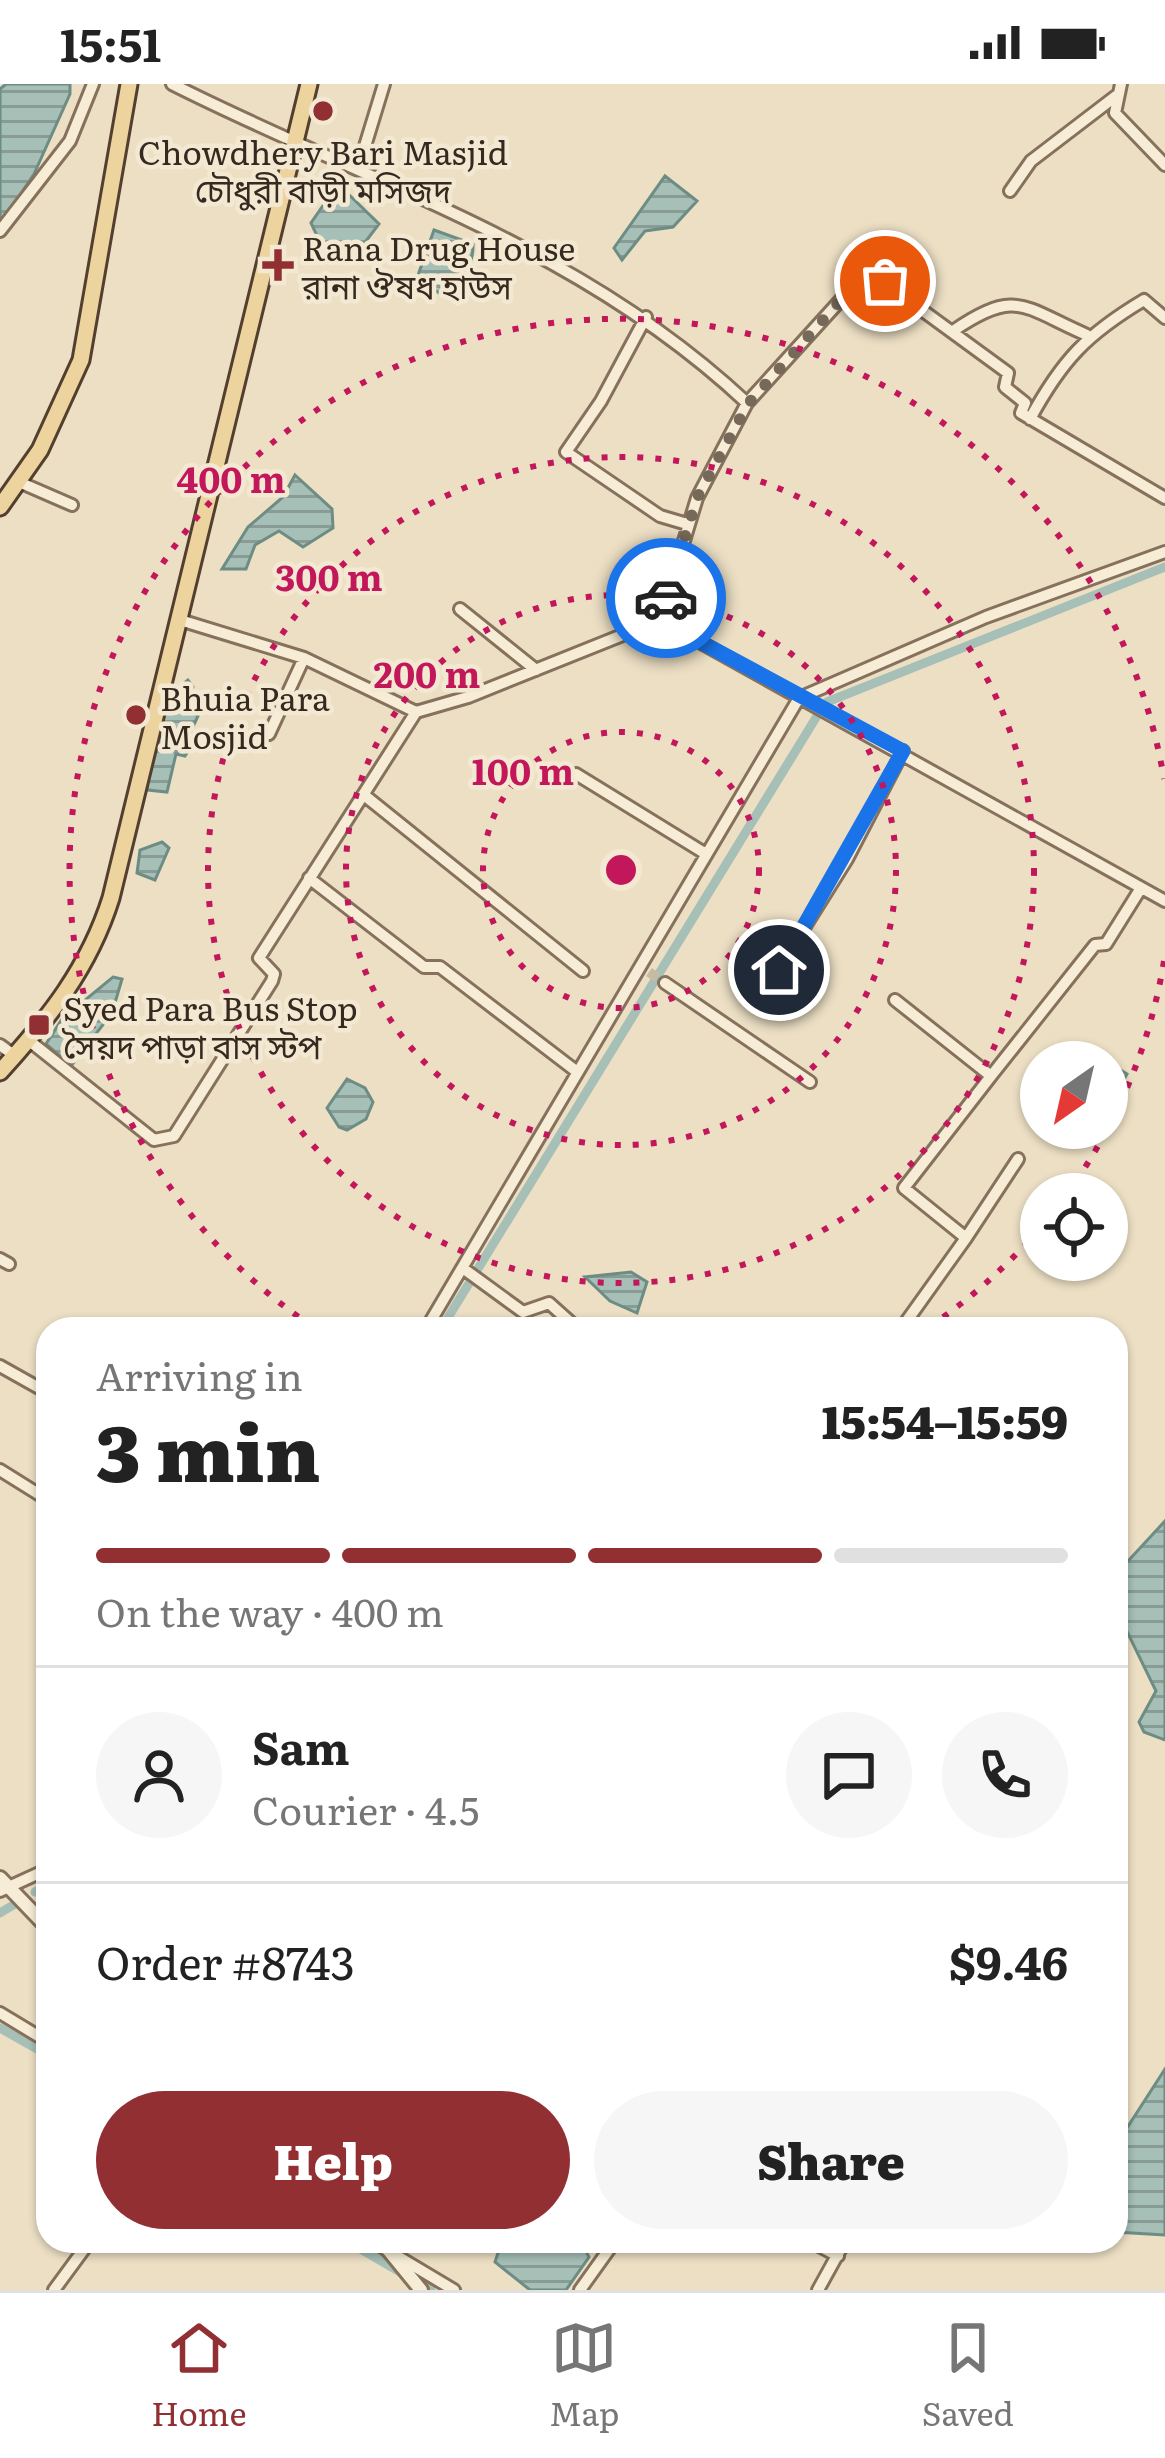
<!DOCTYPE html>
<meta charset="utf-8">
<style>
body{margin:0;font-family:Literata,"Noto Sans Bengali",serif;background:#f6f6f6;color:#222;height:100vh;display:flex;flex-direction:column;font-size:45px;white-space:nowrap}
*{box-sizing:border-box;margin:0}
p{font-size:39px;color:#767676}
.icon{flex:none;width:66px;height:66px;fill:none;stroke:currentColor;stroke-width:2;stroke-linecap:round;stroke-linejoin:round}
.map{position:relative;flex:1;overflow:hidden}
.drawer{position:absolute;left:36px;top:1233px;width:1092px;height:936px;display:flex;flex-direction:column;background:#fff;border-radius:36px;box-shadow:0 3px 9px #0004}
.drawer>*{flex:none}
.needle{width:78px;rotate:214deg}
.controls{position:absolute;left:1020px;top:957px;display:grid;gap:24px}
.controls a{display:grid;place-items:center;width:108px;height:108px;border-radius:50%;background:#fff;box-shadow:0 3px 9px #0004;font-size:60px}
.pin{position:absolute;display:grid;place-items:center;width:102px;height:102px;color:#fff;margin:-51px;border:6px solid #fff;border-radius:50%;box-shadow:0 3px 12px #0007}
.courier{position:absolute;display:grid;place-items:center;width:120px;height:120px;margin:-60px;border:9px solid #1a73e8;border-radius:50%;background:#fff;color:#222;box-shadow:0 3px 15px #0007}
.headline em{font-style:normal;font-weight:800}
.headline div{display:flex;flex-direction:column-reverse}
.headline{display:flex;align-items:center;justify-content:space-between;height:204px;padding:0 60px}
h1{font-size:78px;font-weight:800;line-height:90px}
.bar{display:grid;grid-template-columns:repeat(4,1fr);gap:18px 12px;align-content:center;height:144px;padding:0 60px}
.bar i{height:15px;border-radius:9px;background:#e0e0e0}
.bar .active{background:#912f32}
.bar p{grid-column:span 4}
.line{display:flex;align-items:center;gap:30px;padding:0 60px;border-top:3px solid #e0e0e0}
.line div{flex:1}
.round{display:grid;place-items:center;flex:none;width:126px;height:126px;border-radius:63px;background:#f6f6f6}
.cta{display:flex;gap:24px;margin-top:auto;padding:24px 60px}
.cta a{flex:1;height:138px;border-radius:72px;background:#912f32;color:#fff;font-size:48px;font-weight:800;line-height:138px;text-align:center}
.cta a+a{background:#f6f6f6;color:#222}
.status{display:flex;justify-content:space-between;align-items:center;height:84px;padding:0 60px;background:#fff;direction:ltr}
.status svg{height:33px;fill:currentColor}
.tabs{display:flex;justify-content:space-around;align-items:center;height:168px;border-top:3px solid #e0e0e0;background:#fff;font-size:33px;color:#767676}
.tabs a{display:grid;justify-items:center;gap:6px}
.tabs .active{color:#912f32}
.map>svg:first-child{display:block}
.water{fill:url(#water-rules);stroke:#6d8d84;stroke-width:3}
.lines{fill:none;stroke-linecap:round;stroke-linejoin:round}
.canal{stroke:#a6bfb7;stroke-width:9}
.minor-tunnel{stroke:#c8bba3;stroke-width:10;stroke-dasharray:10 5;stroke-linecap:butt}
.minor-casing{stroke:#85715c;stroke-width:16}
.tertiary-casing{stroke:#85715c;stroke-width:18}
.primary-casing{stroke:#533f30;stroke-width:21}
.minor{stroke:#f7edd7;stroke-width:10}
.tertiary{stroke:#f7edd7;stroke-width:12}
.primary{stroke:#edd39e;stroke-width:15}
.done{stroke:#766959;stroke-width:12;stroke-dasharray:0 21.6}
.route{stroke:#1a73e8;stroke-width:15}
.ring{fill:none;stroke:#c2185b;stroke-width:6;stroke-dasharray:6 12}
.poi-dot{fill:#912f32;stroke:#f3e9d3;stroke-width:4.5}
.labels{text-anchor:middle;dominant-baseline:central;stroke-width:9;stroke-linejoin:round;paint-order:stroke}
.poi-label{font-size:33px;fill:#36291f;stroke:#f3e9d3;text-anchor:start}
.centre{fill:#c2185b;stroke:#f3e9d3;stroke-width:6}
.ring-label{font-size:36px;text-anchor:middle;font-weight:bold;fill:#c2185b;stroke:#f3e9d3;stroke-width:9;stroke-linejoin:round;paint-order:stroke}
</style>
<div class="status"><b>15:51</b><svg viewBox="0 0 49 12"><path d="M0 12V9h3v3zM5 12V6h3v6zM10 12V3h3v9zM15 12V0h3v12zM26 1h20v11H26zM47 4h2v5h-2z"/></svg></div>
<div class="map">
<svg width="1165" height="2206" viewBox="0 0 1165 2206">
<defs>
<pattern id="water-rules" width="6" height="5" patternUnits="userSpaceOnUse" patternTransform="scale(3)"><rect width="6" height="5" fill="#a6bfb7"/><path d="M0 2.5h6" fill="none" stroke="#889b94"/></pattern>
</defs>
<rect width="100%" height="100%" fill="#ecdfc4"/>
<!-- water -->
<path class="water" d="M6,0H70V10L34,90L0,141V5Z
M665,92L697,117L673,143L645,147L622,176L614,164Z
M338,100L379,140L363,161L343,171L318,154L311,139Z
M434,146L473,160C474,182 461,199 445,213L417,194Z
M295,391L332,425L333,444L303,463L279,447L255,461L246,485H222L248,443L283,413Z
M188,596L193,603L185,624L198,632L190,649L193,659L185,672L176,670L167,708L148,706C136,675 161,616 188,596Z
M162,758L169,764L155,796L137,789L140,766Z
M113,893L122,895L112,929L71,982L46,960L62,935Z
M1093,969L1127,990L1107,1024V978H1088Z
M347,995L365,1004L373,1018L366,1035L347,1046L339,1043L327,1024Z
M631,1188L647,1198L637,1229L610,1217L585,1193Z
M1165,1437V1656L1144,1648L1139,1638L1156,1607L1116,1525V1490Z
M1165,1985V2151L1116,2148V2061Z
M502,2157H581L589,2173L566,2206H530L495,2178Z"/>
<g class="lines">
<!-- canal -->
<path class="canal" d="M827,618L1165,483
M441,1245L817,632
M35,1808L48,1801
M0,1829L15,1820
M0,1944L48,1971
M347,2157L431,2206"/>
<!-- minor-tunnel -->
<path class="minor-tunnel" d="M649,888L665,899"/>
<defs>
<path id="minor" d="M172,0C376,103 576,159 747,319L697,414L660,536L1165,817
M1121,0L1115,29L1165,81
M358,85L384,0
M1010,107L1031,77L1116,12
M0,147L70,57L93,0
M646,233L601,317L566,368L660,432L687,440
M953,247C1017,203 1024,224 1087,251
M747,319L857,198L878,194L1008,289L1005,303L1025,319L1021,329L1165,414
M1030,335C1062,276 1087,250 1144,216L1165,234
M19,398L72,421
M460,525L536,586
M180,536L304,574L416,628L468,613L660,536
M269,650L304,574
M576,690L706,770
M364,711L583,887
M309,794L424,883H440L576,987
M665,899L810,998
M760,914L847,775L903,667
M895,916L991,992L1095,861L1106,860L1141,804
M27,955L154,1056L174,1052L272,897L274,890L259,874L416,628
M0,961L15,972
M966,1154L1018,1075
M0,1175L9,1180
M464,1185L523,1228L549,1219L578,1245
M426,1245L799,614L986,533L1165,468
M901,1245L966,1154L904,1104L991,992
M0,1282L48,1309
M0,1386L48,1416
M0,1807L48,1785
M0,1929L48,1958
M372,2157L454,2206
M810,2157L838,2172
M54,2206L90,2157
M580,2206L615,2157
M818,2206L845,2157"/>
<path id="tertiary" d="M0,1794L48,1844
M381,2157L421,2206"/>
<path id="primary" d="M0,423L40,366L81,276L129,0
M0,988C49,934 89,884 111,814L309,0"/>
</defs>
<!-- minor casing -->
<use href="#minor" class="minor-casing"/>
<!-- tertiary casing -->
<use href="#tertiary" class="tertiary-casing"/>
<!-- primary casing -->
<use href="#primary" class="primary-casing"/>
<!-- minor -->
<use href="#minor" class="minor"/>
<!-- tertiary -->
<use href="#tertiary" class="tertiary"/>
<!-- primary -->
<use href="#primary" class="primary"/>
</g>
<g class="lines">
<!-- done -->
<path class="done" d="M666,514L697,414L748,320L857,198L885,197"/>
<!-- route -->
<path class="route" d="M666,514L660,536L903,667L779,886"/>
</g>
<!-- distance rings -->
<g class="ring">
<circle cx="621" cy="786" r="138"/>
<circle cx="621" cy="786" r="275"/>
<circle cx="621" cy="786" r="413"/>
<path d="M1164 877A551 551 0 0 1 1067 1110M1040 1144A551 551 0 0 1 929 1243M313 1243A551 551 0 1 1 1164 695"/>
</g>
<!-- markers -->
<g class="poi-dot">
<circle cx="323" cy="27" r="12"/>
<path d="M272 163h12v12h12v12h-12v12h-12v-12h-12v-12h12z"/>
<circle cx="136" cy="631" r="12"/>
<rect x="27" y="929" width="24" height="24" rx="6"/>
</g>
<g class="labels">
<!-- poi labels -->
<g class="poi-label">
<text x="323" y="66" text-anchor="middle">Chowdhery Bari Masjid<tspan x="323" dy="38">চৌধুরী বাড়ী মসিজদ</tspan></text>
<text x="302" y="162">Rana Drug House<tspan x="302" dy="38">রানা ঔষধ হাউস</tspan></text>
<text x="160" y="612">Bhuia Para<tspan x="160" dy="38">Mosjid</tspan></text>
<text x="63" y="922">Syed Para Bus Stop<tspan x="63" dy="38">সৈয়দ পাড়া বাস স্টপ</tspan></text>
</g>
</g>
<circle cx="621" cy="786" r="18" class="centre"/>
<g class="ring-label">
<text x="231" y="409">400 m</text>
<text x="329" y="507">300 m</text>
<text x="427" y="604">200 m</text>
<text x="523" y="701">100 m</text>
</g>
</svg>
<div class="controls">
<a><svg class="needle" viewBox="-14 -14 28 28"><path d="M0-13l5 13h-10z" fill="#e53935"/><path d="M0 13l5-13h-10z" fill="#767676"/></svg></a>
<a><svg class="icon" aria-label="locate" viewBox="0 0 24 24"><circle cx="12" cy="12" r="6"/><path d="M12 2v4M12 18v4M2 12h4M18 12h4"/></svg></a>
</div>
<div class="pin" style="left:885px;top:197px;background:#ea580c"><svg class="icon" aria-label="bag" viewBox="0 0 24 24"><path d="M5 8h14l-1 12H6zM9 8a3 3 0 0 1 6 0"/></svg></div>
<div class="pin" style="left:779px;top:886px;background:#1f2937"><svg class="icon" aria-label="home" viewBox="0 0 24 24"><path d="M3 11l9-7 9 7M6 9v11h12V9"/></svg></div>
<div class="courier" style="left:666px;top:514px"><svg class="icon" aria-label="car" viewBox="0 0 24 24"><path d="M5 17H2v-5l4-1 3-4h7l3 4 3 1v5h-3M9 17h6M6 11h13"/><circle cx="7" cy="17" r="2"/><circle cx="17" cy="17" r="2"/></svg></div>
<section class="drawer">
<div class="headline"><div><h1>3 min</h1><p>Arriving in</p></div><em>15:54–15:59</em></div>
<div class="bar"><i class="active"></i><i class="active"></i><i class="active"></i><i></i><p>On the way · 400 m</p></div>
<div class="line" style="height:216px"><a class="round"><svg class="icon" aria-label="person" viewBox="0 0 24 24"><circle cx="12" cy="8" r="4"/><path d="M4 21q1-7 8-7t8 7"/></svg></a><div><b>Sam</b><p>Courier · 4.5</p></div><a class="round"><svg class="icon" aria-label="chat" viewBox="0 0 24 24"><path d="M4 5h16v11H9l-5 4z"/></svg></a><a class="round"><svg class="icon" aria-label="phone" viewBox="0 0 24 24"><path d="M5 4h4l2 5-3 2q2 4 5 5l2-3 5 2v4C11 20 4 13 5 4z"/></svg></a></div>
<div class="line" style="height:156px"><div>Order #8743</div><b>$9.46</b></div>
<div class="cta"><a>Help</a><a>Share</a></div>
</section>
</div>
<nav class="tabs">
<a class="active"><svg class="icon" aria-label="home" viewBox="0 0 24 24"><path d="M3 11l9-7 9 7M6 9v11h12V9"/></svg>Home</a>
<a><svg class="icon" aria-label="map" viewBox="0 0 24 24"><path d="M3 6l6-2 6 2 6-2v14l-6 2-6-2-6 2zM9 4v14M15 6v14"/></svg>Map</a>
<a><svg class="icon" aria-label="saved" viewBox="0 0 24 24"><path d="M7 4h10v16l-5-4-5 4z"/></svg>Saved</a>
</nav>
